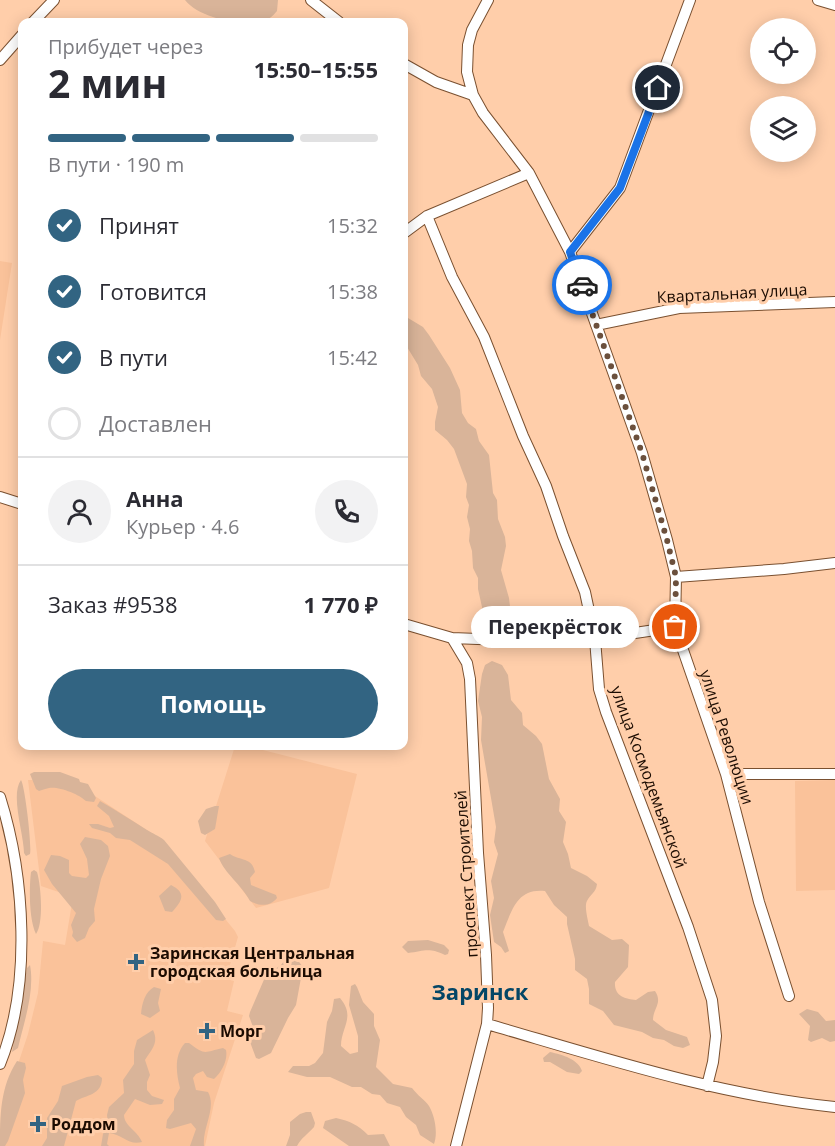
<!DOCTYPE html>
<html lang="ru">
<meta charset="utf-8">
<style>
body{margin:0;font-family:"Open Sans",sans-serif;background:#f2f2f3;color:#2b2b33;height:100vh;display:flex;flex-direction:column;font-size:22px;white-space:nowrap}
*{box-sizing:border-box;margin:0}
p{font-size:20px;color:#7c7c81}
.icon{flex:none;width:33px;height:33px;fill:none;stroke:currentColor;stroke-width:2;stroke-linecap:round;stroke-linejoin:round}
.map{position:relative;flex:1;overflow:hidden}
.side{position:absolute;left:18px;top:18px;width:390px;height:732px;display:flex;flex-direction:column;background:#fff;border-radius:12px;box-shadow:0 3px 15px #0003}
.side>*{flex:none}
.tools{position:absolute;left:750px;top:18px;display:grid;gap:12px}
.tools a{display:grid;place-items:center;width:66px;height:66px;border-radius:50%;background:#fff;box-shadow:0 3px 15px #0003;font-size:30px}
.pin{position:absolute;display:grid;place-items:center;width:51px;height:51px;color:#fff;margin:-26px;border:3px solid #fff;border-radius:50%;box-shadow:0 2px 6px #0007}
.courier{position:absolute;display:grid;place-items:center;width:60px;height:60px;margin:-30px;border:4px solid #1a73e8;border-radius:50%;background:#fff;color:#222;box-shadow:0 2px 8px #0007}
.bubble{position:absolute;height:42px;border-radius:21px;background:#fff;box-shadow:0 3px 15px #0003;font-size:20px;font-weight:700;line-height:42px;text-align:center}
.head em{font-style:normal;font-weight:700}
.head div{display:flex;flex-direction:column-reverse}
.head{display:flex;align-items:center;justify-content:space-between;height:102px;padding:0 30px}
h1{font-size:39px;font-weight:700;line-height:45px}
.bar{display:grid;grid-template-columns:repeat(4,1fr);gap:9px 6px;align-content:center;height:72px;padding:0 30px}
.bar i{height:8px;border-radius:4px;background:#e1e1e2}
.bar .on{background:#326482}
.bar p{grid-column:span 4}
.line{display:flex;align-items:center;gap:15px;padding:0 30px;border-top:2px solid #e1e1e2}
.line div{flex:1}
.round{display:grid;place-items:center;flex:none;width:63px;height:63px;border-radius:32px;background:#f2f2f3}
ol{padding:0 30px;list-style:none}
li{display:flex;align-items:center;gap:18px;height:66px}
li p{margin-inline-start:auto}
li .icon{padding:6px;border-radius:50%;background:#326482;color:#fff;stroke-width:4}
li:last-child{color:#7c7c81}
li i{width:33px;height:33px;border:3px solid #e1e1e2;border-radius:50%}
.cta{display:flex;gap:12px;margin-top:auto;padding:12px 30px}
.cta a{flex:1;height:69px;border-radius:36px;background:#326482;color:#fff;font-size:24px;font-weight:700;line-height:69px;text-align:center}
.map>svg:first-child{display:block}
.built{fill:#fac29a}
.green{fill:#d9b499}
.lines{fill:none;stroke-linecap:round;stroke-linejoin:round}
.minor-casing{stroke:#7a5030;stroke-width:12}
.minor{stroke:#fff;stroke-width:10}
.done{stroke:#6b503d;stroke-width:6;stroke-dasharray:0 10.8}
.route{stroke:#1a73e8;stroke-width:8}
.poi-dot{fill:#326482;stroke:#ffceaa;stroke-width:2}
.labels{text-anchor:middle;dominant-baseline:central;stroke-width:6;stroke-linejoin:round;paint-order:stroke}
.street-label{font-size:16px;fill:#1c0c02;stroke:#ffceaa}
.poi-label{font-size:16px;font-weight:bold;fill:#1c0c02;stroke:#ffceaa;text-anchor:start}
.district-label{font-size:22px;font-weight:bold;fill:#044666;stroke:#ffceaa}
</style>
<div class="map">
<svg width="835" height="1146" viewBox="0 0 835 1146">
<rect width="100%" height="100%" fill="#ffceaa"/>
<!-- built -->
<path class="built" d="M0,261L12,263L0,340Z
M235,746H247L357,774L329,888L256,908L205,841Z
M28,780L72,781L159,838L235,931L238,937L226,979L234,981L227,1011L243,1015L214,1103L205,1146H0L8,1094L28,1034L38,993L43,941L65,945L73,897L41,886Z
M835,780V890L796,891L795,781Z"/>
<!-- green -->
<path class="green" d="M185,0H278L277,11C273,16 267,21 261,22C240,26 199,18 185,0Z
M404,309L408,318L423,327L429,335L450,368L460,390L462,413L468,423L476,429L479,441L489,455L493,493L497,500L498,519L505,537L506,546L501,570L509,598L511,615L518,629L515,636L499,634L484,616L478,589V578L473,568L472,551L469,541L470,529L467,517L469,505L466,497L467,484L454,449L447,440L435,430V422L438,407L432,389L421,376L418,365L404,342Z
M492,661L502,665L508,675L511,700L522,713L523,725L536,736L542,744L549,779L560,799L559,811L566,822L563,842L568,854L571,868L587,876L597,884C596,893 590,894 587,901C584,906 588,920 589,926L612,940L622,939L629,945L628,967L615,982C614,996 625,999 636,1000L648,992L655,991C663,1003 653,1008 653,1020L666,1030L687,1037L690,1045L683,1048L674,1046L664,1040L653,1038L642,1032L614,1025L603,1011L589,1004V989L587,979L575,970V959L567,924V917L554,905L545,891C517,888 512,910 503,932L509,951L505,953L501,947L494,942L490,915L494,898L491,881L498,854L494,842L496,827L481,740L482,717L478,701L482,674L485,665Z
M34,772H60L79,779L80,782L88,784L96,798L94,802L86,801C79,794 58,786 49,788C45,789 42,790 39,791L36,789L30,774Z
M21,780C25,786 32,847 30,854L26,856L24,853C24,834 10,795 21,780Z
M100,801C116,810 131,820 147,830C153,834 158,835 164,840L215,902L226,919L223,921L216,920L168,864L130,840L116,838L110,833L92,828L89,824H98L110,828L114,827L109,816L97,806Z
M215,806H219L215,829L205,835L201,833L198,821L206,809Z
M85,837L101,840L108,846L110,856L101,879L94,909L95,921L89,928L85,938L77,942L72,936L73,932L71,925L76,913L52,884L44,870L51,855L60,856L69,860V873L72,876L86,878L89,875L87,859L80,844Z
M230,854C240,861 252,857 255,872L250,878L251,885L276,895L277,898C270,907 259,906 250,901C242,885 224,873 219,858Z
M34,870L37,872C41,885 44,923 36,934C29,920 29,888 31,872Z
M171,885C187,893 182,901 172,912L165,911L159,896Z
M428,940L444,945L449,950L448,954L445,955C429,947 424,951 408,953L402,947L408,941Z
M288,956L296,958L303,967L296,1005L288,1018L271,1053L259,1059L256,1058L250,1042L253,1027L249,1016L250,1012L266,975L281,965Z
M30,965C35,991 24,1022 18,1048L12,1052L27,968Z
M355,984L357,987L363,1002L374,1014V1026L380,1040L376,1067L393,1084L412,1088C418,1096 425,1100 429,1106C435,1116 438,1133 434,1144L420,1135L416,1125L406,1117L400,1107L387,1103L380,1095L372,1094L361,1087H352L330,1077H307L288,1072L293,1066H309L315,1063L323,1053L327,1022L332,1011L334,999L340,998C356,1017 341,1027 341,1046L350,1054L358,1052V1036L349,1005L351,986Z
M154,987L161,989L158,1003L160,1011L150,1018L141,1014C142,1003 145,992 154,987Z
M807,1009L818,1012L826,1021L835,1020V1041L830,1042L822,1038L811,1042L808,1040L810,1026L799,1014Z
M153,1030C159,1043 152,1049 145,1060L150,1075L147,1082V1090L152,1096L164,1100L162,1104L150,1105L135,1099L124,1115C124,1126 138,1131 142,1142C129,1146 122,1134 109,1133L107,1144L109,1146H101L103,1134L108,1124L107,1115L109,1107L124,1093L123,1080L134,1064V1051L137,1040Z
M185,1043H189C206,1056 204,1052 223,1048L226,1050C228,1060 222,1072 214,1079L207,1077L203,1071L196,1074L193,1078L196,1090L208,1092C217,1108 202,1128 204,1146H190L196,1129L191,1123L170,1129L166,1128L167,1120L174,1110V1099L180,1088C176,1073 174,1055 185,1043Z
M550,1052C563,1055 578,1059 582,1071L579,1074L567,1072L550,1062H544L543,1058Z
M17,1061L25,1063L26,1068L23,1080L25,1093L8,1141L5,1146H0C0,1116 0,1087 17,1061Z
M98,1075L102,1078C102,1095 86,1095 76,1101L64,1146H42L47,1138V1118L58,1101L62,1086L87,1077Z
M306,1112H311L315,1123L314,1127C308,1134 301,1138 297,1146H286L290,1135V1122L300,1114Z
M336,1118C350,1121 358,1125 368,1135L384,1134L390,1146H349L323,1128L325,1121Z"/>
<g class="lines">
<defs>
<path id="minor" d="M311,0L339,22
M488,0L472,30L468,45L467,72L473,95L483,113L529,173L570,252L642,453L667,540L676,577L675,627L726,774L759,902L789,996
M818,0L835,5
M33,22L54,0
M0,60L22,35
M404,64L436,82L473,95
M427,216L452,277L484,337L523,436L546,486L563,536L585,592L595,639L599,689L606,712L688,927L712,1000L716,1036L713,1062L707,1086
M404,233L427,216L529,173
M570,252L620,188L690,0
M596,325L679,308L835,302
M0,497L22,504
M676,577L784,569L835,563
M404,624L452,638L556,642L595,639L675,627
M452,638L467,663L470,679L478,853L486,955L488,1008L487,1024L456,1146
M726,774H835
M0,797C25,877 32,985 0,1064
M487,1024C601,1057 716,1095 835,1107"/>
</defs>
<!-- minor casing -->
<use href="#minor" class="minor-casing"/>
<!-- minor -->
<use href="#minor" class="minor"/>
</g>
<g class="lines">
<!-- done -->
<path class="done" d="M582,285L642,453L667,540L676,577L675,627"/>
<!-- route -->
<path class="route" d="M582,285L570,252L620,188L658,88"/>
</g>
<!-- markers -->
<g class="poi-dot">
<path d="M133 953h6v6h6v6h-6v6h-6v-6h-6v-6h6z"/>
<path d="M204 1022h6v6h6v6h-6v6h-6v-6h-6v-6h6z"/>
<path d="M35 1115h6v6h6v6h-6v6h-6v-6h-6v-6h6z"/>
</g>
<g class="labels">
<!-- street labels -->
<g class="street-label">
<text transform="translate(732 293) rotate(-3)">Квартальная улица</text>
<text transform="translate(727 737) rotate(72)">улица Революции</text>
<text transform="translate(649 777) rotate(70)">улица Космодемьянской</text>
<text transform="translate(466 874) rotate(-94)">проспект Строителей</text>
</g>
<!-- poi labels -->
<g class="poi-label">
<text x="150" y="953">Заринская Центральная<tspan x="150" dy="18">городская больница</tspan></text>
<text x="220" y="1031">Морг</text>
<text x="51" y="1124">Роддом</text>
</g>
<!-- district labels -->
<g class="district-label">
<text x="480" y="991">Заринск</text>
</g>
</g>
</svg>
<div class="tools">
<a><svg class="icon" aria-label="locate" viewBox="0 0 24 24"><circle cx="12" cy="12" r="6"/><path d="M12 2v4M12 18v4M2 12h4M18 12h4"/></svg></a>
<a><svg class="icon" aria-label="layers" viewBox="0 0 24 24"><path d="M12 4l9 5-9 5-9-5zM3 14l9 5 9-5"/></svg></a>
</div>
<div class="pin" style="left:675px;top:627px;background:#ea580c"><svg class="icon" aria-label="bag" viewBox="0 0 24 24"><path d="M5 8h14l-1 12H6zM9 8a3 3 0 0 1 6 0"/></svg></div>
<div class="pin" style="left:658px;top:88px;background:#1f2937"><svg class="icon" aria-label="home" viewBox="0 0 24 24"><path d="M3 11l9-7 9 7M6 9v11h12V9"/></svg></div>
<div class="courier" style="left:582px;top:285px"><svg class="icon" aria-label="car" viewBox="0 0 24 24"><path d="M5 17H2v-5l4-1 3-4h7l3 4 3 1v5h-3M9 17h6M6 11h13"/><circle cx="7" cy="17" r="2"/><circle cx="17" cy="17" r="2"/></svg></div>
<div class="bubble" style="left:471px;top:606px;width:168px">Перекрёсток</div>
<section class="side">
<div class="head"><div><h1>2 мин</h1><p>Прибудет через</p></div><em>15:50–15:55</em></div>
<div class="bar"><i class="on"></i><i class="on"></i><i class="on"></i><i></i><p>В пути · 190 m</p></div>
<ol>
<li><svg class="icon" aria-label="check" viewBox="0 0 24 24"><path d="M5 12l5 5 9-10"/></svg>Принят<p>15:32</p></li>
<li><svg class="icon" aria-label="check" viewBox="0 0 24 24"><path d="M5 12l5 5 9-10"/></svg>Готовится<p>15:38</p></li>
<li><svg class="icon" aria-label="check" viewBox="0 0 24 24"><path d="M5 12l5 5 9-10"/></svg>В пути<p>15:42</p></li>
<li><i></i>Доставлен</li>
</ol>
<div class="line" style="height:108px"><a class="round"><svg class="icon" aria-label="person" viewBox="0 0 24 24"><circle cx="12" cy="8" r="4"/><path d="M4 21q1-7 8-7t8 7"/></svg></a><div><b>Анна</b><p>Курьер · 4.6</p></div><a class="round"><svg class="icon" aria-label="phone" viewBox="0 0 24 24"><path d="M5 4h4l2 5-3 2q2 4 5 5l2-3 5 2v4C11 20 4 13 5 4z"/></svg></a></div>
<div class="line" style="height:78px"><div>Заказ #9538</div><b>1 770 ₽</b></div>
<div class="cta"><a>Помощь</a></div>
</section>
</div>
